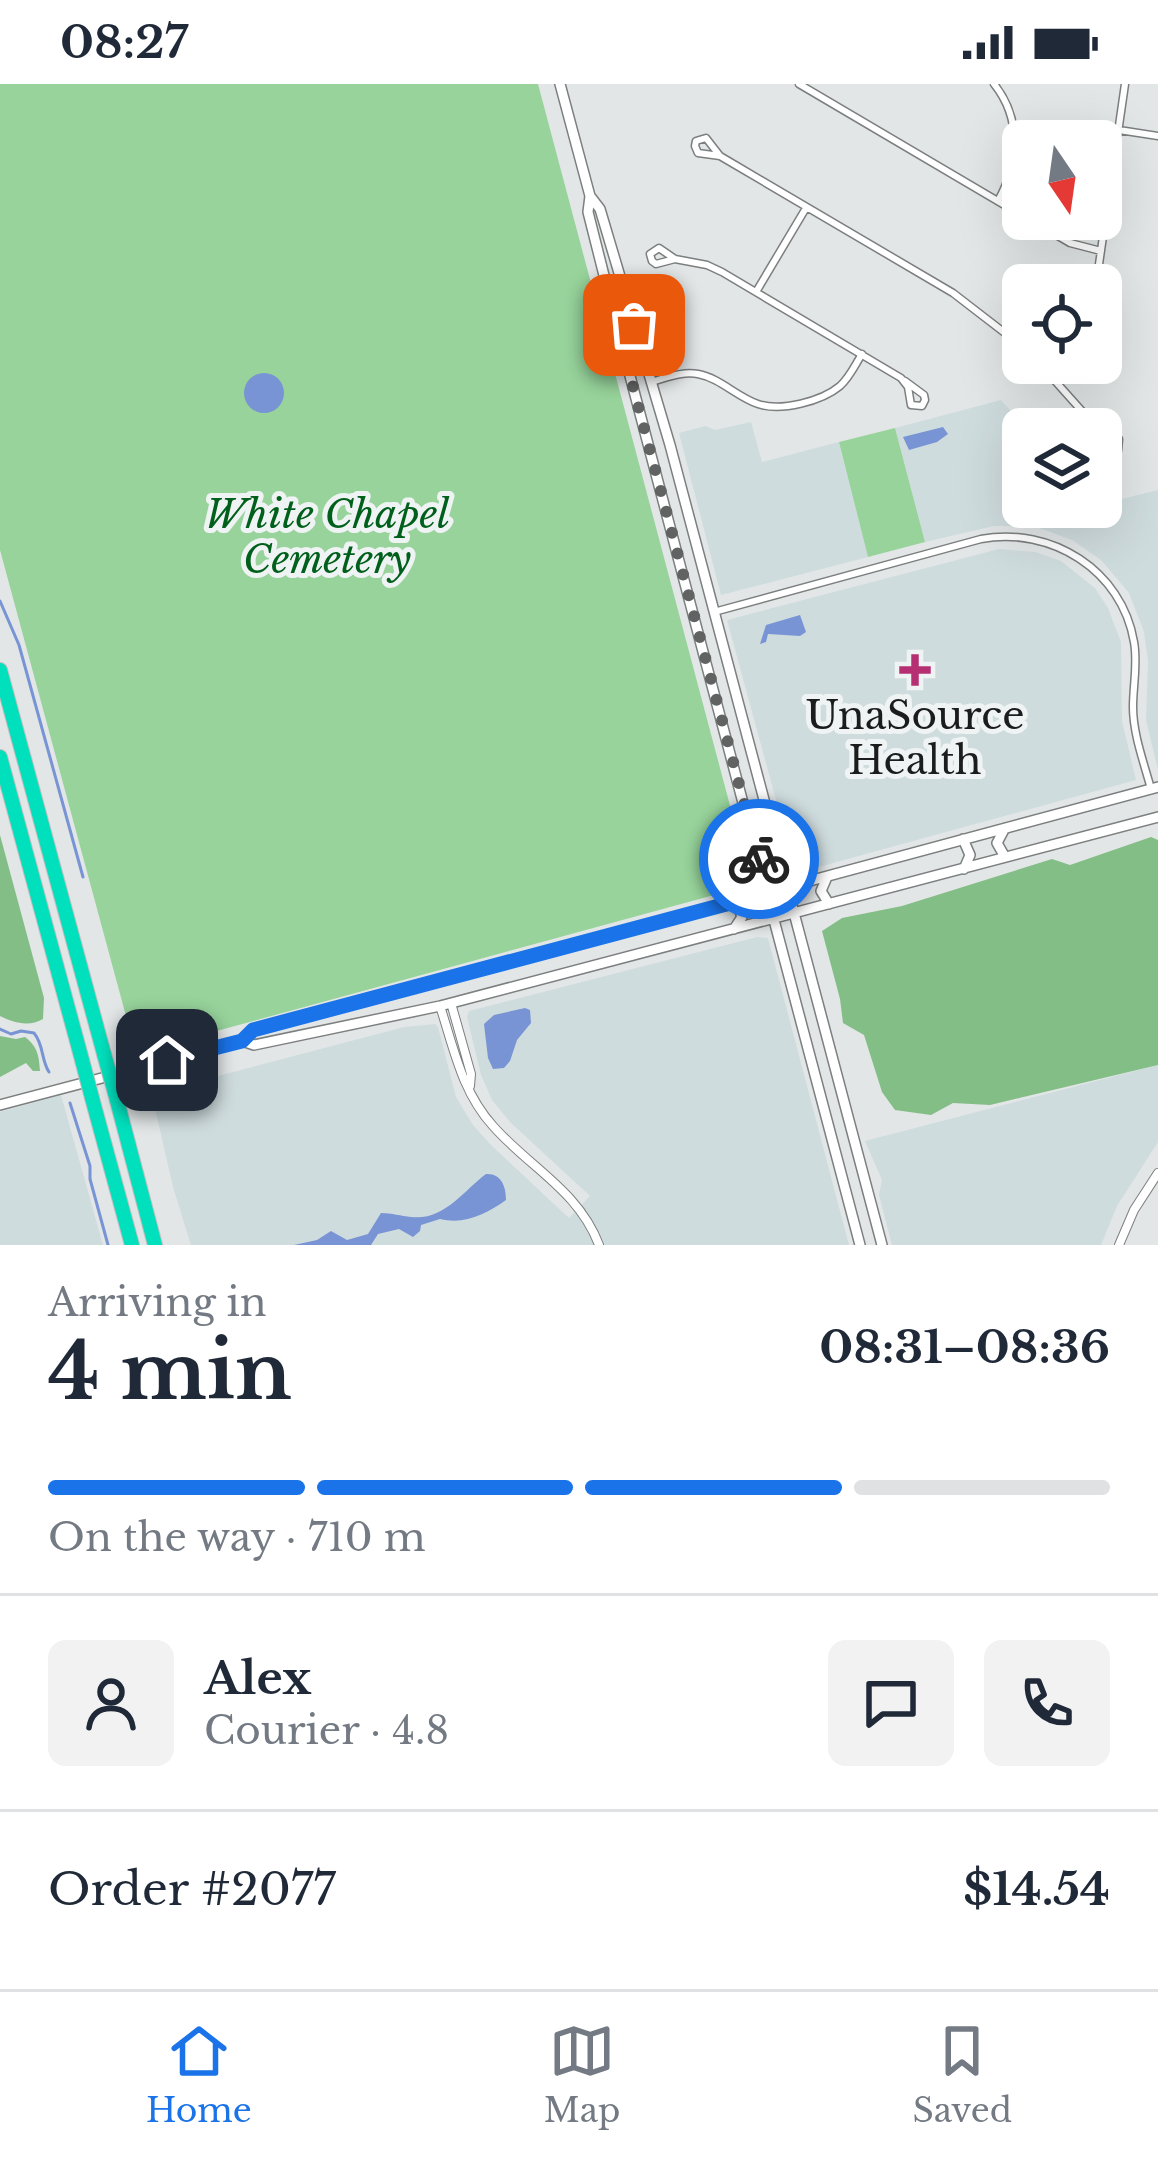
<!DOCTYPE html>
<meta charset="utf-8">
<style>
body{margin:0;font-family:"Libre Baskerville",serif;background:#f2f2f3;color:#1f2937;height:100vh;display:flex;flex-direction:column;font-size:45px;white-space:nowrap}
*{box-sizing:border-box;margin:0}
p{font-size:39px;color:#747a83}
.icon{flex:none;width:66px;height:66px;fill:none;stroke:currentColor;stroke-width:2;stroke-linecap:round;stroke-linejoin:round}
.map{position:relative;height:1161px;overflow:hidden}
.panel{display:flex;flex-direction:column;background:#fff;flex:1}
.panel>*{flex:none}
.needle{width:78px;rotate:167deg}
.tools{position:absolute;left:1002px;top:36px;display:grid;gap:24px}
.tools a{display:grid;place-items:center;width:120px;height:120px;border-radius:18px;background:#fff;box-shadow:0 12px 48px #0002;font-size:60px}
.pin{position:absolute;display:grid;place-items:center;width:102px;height:102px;color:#fff;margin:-51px;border-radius:24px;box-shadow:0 6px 18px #0006}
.courier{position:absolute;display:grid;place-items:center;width:120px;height:120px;margin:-60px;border:9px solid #1a73e8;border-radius:50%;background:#fff;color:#222;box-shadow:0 3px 15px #0007}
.head em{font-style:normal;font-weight:700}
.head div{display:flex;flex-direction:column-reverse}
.head{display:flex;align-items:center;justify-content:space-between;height:204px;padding:0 48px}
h1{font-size:78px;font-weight:700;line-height:90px}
.bar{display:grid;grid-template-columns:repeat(4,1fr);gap:18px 12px;align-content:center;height:144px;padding:0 48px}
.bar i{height:15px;border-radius:9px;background:#e0e1e3}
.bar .active{background:#1a73e8}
.bar p{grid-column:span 4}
.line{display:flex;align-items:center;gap:30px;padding:0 48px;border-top:3px solid #e0e1e3}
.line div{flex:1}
.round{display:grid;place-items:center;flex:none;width:126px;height:126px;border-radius:18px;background:#f2f2f3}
.status{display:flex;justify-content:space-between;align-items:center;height:84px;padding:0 60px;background:#fff;direction:ltr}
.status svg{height:33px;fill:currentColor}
.dock{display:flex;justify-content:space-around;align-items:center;height:168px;border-top:3px solid #e0e1e3;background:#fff;font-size:33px;color:#747a83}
.dock a{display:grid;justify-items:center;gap:6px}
.dock .active{color:#1a73e8}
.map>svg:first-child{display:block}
.built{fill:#cfdcde}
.green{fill:#97d39b}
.forest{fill:#83be87}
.water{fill:#7894d4}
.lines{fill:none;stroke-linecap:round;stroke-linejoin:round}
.stream{stroke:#7894d4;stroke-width:3}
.minor-casing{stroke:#7c7f7f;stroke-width:9}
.tertiary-casing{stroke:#7c7f7f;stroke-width:10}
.secondary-casing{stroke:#7c7f7f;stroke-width:12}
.motorway-casing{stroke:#bfbfc0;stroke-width:16}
.minor{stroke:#fff;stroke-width:6}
.tertiary{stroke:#fff;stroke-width:8}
.secondary{stroke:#fff;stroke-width:9}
.motorway{stroke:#01e0bd;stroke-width:14}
.motorway-bridge-casing{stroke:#bfbfc0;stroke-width:16;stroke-linecap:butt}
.motorway-bridge{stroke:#01e0bd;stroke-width:14}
.done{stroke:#616363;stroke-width:12;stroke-dasharray:0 21.6}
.route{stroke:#1a73e8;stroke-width:15}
.poi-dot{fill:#b62f72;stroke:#eff3f3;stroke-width:4.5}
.labels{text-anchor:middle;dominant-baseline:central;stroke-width:10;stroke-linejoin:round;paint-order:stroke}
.park-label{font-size:39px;font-style:italic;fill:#00601b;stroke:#eff3f3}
.poi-label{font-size:39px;fill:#1b1c1d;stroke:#eff3f3}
</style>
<div class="status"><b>08:27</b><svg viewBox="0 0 49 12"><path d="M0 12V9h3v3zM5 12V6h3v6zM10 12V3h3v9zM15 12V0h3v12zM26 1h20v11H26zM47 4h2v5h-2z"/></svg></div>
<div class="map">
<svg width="1158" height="1161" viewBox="0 0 1158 1161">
<rect width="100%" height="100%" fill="#e2e6e6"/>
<!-- built -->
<path class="built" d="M1001,316L1027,345H1023V423H1078L1080,426L1101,423V420L1158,406V686L1146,636L1148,577L1144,548L1129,509L1101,476L1072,456L1034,442H994L925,458L895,344Z
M751,338L762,378L839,358L868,473L721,511L679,349L705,342L715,346Z
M999,465L1035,468L1061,477L1095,504L1108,524L1121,558L1122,637L1136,696L804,787L795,786L727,536Z
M757,853L768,854L849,1161H191L173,1103L148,994L158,992L176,1003L404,943L435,940L438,943L456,1013L473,1041L491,1061L569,1134L590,1112L510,1038L492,1016L481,991L467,933L469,927Z
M1158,981V1058L1117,1122L1101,1161H892L879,1111L882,1096L865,1057Z
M61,1011L103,1161H0V1028Z"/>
<!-- green -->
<path class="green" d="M0,0H538L749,793L747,802L136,969L0,466Z
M895,344L925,458L868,473L839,358Z"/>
<!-- forest -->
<path class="forest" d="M0,751L44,914L43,935C29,943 14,939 0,932Z
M1151,753L1158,756V981L990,1021L953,1019L931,1031L895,1026L882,1008L864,951L843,939L840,915L822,847L842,834L902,822L1052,775L1070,781Z
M0,952L16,955L25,953C38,963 39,972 40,987H33L26,979L0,993Z"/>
<!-- water -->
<path class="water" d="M244 309a20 20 0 1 1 40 0a20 20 0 1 1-40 0Z
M943,343L948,350L937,358L909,366L903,353Z
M800,531L806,548L800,552L768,550L766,558L760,560L766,541Z
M525,924L530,926L531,939L517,956L510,977L504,984L493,985L488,974L484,940L494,931Z
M486,1090C501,1089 506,1102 506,1116C486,1130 465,1141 440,1135L421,1141L420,1147L413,1153L399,1145L378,1150L371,1161H294L317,1156L331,1147L347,1156L368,1150L381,1129C392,1129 401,1132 411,1133C444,1137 463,1107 486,1090Z"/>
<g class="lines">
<!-- stream -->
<path class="stream" d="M0,517L19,561L83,793
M0,945L11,950L21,947L34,949C44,961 41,976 49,988
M70,1019L90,1082V1095L108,1161"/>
<defs>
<path id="minor" d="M799,0L1023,132
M994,0C1022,35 1019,79 998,117
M1119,46L1158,52
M720,72L698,69L695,62L696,57L706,54L720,72L953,209L1023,263
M1029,135L1070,159L1101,167
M675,175L656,180L652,177L650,170L659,164L675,175L707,181L722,188L901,294L908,303L911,321L922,322L925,316L924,311L905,297
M1096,201L1125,0
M756,208L806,124
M1039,279L1098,345
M651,298C666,294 682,287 698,290C720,294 737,313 758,320C781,328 822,317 840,302C850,293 855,281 862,270
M1059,298L1077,279
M1101,347L1119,355L1118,366L1107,367L1101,350
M714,528L981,455C1051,442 1122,486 1134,558C1138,580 1133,601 1133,623C1133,650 1144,679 1151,705"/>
<path id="tertiary" d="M451,919L471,990L470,1002
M440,922C454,965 462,1008 493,1042C529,1083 579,1107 599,1161
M1119,1161L1134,1126L1158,1089"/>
<path id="secondary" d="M560,0L590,112L600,125L670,361L882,1161
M590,112L588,128L616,239L860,1161
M1005,744L997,759L1005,773
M963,755L970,771L964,785
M827,793L821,807L829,820
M734,845L742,833L736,817
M242,957L253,947L1158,703
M0,1021L242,957L254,961L440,922L1158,733"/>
<path id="motorway" d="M0,586L104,970
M0,673L82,976
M115,1009L155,1161
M92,1014L132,1161"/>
</defs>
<!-- minor casing -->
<use href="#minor" class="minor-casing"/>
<!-- tertiary casing -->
<use href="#tertiary" class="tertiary-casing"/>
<!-- secondary casing -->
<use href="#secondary" class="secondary-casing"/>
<!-- motorway casing -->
<use href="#motorway" class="motorway-casing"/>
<!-- minor -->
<use href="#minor" class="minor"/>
<!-- tertiary -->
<use href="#tertiary" class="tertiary"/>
<!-- secondary -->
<use href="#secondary" class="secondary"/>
<!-- motorway -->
<use href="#motorway" class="motorway"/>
<defs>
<path id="motorway-bridge" d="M104,970L115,1009
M82,976L92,1014"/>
</defs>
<!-- motorway-bridge casing -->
<use href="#motorway-bridge" class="motorway-bridge-casing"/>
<!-- motorway-bridge -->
<use href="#motorway-bridge" class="motorway-bridge"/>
</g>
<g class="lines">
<!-- done -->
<path class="done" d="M634,241L623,235L616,239L759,775"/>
<!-- route -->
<path class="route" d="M167,976L242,957L253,946L768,809L759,775"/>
</g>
<!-- markers -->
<path class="poi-dot" d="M909 568h12v12h12v12h-12v12h-12v-12h-12v-12h12z"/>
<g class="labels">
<!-- park labels -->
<g class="park-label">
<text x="327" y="430">White Chapel<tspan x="327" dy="45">Cemetery</tspan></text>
</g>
<!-- poi labels -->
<g class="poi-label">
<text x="915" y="631">UnaSource<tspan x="915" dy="45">Health</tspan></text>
</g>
</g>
</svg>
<div class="tools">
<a><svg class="needle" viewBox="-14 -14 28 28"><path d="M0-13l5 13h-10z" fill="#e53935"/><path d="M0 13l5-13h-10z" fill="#747a83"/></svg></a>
<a><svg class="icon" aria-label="locate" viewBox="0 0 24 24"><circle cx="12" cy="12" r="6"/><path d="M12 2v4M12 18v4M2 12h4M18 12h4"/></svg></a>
<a><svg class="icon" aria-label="layers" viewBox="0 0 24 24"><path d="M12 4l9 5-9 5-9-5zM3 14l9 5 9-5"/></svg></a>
</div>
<div class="pin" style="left:634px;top:241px;background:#ea580c"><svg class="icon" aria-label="bag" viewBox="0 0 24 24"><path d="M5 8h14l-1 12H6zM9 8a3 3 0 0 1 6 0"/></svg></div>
<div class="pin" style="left:167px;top:976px;background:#1f2937"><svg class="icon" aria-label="home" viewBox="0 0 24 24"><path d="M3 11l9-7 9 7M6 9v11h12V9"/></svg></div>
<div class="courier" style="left:759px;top:775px"><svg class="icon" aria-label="bike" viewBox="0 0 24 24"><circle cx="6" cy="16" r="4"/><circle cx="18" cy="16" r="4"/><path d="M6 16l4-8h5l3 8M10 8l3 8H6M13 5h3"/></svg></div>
</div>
<section class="panel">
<div class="head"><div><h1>4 min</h1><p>Arriving in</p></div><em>08:31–08:36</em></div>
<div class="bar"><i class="active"></i><i class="active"></i><i class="active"></i><i></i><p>On the way · 710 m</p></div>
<div class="line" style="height:216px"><a class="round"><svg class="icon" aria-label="person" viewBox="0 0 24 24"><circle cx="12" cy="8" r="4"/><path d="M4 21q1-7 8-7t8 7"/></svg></a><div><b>Alex</b><p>Courier · 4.8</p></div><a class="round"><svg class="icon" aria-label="chat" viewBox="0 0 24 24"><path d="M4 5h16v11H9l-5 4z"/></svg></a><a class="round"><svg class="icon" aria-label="phone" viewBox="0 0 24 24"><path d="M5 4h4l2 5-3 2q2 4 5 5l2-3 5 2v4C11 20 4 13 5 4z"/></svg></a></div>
<div class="line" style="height:156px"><div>Order #2077</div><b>$14.54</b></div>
</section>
<nav class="dock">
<a class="active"><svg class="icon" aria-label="home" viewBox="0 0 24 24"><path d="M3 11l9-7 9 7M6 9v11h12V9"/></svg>Home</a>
<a><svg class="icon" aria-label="map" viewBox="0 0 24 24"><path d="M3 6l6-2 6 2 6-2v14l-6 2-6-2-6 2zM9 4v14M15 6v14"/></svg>Map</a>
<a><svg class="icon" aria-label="saved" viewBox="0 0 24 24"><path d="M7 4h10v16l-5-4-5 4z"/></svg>Saved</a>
</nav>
